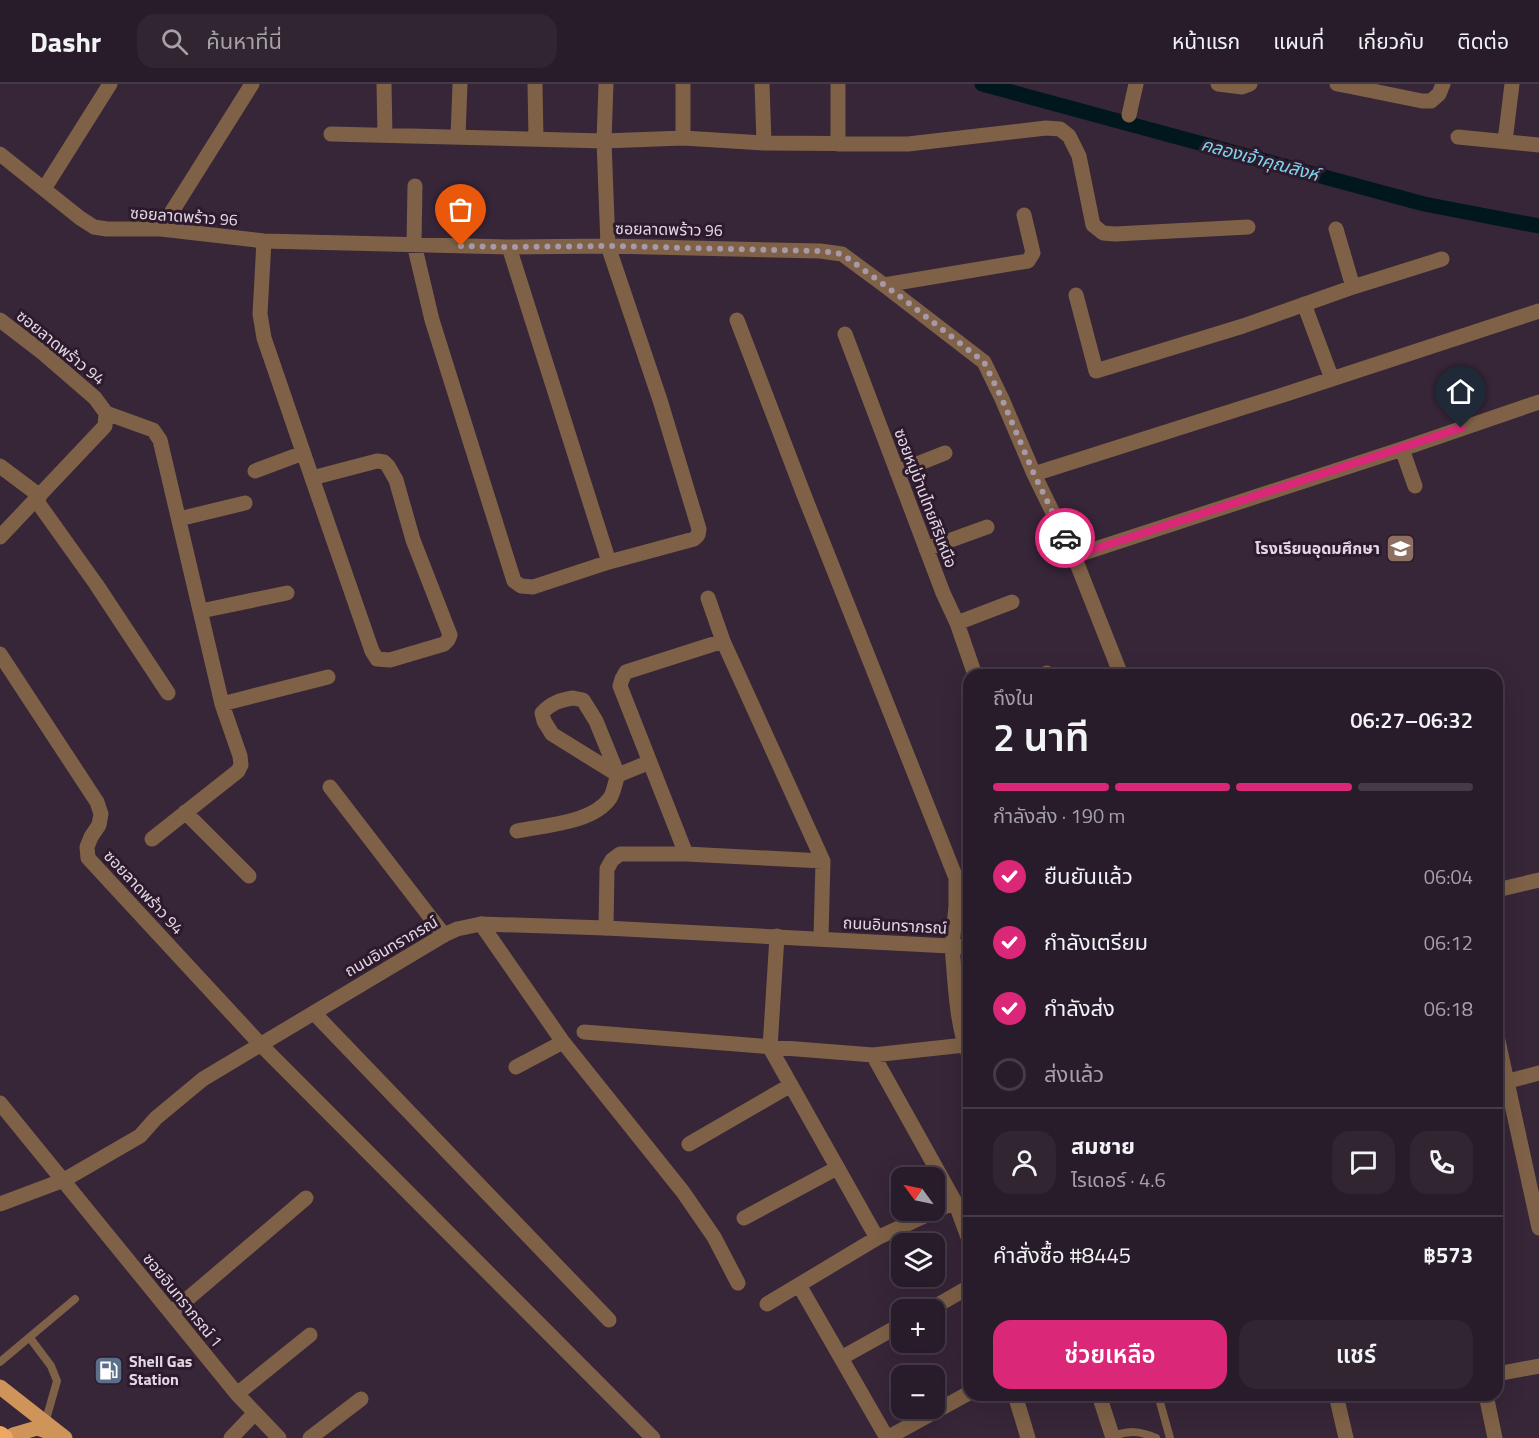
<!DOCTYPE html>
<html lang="th">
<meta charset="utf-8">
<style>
body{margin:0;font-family:"Titillium Web","Noto Sans Thai",sans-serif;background:#312532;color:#f1f3f6;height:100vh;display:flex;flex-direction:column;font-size:22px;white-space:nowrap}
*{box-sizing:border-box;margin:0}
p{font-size:20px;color:#a5a1a8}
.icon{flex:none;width:33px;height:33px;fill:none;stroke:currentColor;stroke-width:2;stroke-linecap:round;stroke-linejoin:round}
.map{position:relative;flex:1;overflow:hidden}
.drawer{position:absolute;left:963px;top:585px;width:540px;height:732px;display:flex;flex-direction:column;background:#291c2a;border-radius:18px;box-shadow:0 6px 24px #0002,0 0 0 2px #453a47}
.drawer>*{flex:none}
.needle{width:39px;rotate:303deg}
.fabs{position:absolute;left:891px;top:1083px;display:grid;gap:12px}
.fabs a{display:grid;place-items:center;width:54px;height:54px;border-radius:12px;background:#291c2a;box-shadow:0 6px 24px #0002,0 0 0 2px #453a47;font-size:30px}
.pin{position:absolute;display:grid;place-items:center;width:51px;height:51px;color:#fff;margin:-62px -26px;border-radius:50% 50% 50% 0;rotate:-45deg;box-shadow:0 0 6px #0007}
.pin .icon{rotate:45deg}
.courier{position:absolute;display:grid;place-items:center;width:60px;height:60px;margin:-30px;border:4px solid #db2777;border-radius:50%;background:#fff;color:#222;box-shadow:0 2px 8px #0007}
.overview em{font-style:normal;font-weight:600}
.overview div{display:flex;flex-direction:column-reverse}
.overview{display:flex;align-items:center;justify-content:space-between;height:102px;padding:0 30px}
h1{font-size:39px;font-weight:600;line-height:45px}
.bar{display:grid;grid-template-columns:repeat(4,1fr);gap:9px 6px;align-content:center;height:72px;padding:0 30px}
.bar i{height:8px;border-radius:4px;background:#453a47}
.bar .selected{background:#db2777}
.bar p{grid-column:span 4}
.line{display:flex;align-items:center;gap:15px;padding:0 30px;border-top:2px solid #453a47}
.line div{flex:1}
.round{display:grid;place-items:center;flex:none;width:63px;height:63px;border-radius:18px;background:#312532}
ol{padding:0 30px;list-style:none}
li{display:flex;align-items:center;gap:18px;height:66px}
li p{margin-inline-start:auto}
li .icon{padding:6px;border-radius:50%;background:#db2777;color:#fff;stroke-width:4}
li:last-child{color:#a5a1a8}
li i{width:33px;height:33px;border:3px solid #453a47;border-radius:50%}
.button{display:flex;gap:12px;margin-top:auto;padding:12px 30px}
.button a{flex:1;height:69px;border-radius:18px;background:#db2777;color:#fff;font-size:24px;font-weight:600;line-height:69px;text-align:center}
.button a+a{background:#312532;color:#f1f3f6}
header{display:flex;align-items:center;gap:36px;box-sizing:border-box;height:84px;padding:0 30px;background:#291c2a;border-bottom:2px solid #453a47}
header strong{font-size:28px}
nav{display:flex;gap:33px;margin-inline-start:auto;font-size:21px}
.search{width:420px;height:54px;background:#312532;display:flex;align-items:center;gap:15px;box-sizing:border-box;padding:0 21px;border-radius:18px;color:#a5a1a8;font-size:22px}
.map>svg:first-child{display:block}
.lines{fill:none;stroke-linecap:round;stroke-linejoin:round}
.canal{stroke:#00171e;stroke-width:15}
.service{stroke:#7e6146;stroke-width:8}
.minor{stroke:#7e6146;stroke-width:15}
.tertiary{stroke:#7e6146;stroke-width:15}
.primary{stroke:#cf945a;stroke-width:15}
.motorway{stroke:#efa861;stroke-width:18}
.done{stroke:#a799a7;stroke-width:6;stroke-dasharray:0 10.8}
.route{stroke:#db2777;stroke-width:8}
.labels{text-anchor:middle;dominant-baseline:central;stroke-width:6;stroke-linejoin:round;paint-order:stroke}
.street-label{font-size:16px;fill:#e3d7e3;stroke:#2d1b2d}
.poi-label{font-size:16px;font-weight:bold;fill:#e3d7e3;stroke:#2d1b2d;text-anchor:end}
.water-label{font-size:18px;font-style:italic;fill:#7dd6ec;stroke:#2d1b2d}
</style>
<header>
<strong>Dashr</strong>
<div class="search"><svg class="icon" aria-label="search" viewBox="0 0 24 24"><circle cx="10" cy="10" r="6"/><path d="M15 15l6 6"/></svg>ค้นหาที่นี่</div>
<nav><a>หน้าแรก</a><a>แผนที่</a><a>เกี่ยวกับ</a><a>ติดต่อ</a></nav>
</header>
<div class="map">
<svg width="1539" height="1354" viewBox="0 0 1539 1354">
<rect width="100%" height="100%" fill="#372538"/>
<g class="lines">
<!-- canal -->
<path class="canal" d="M982,0L1424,120L1539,142"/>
<!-- service -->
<path class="service" d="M30,1254L51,1282L57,1297L45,1339
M0,1278L75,1215
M1158,1311L1170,1354
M1112,1352C1130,1347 1138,1346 1156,1354"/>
<!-- minor -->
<path class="minor" d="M384,0L385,51
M535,0L536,55
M762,0L764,59
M1218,0L1242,3L1250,0
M1337,0L1353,3
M1354,0L1353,3L1422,17H1431L1439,10L1443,0
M1129,31L1136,0
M331,50L604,57L683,54L764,59L908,60L1046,44L1060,45L1069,52L1079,72L1093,141L1103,149L1115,150L1248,143
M458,53L460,0
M1458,53L1539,61
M683,54V0
M1505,57L1512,0
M838,60V2
M0,70L80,134L94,143L107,145H161L264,157L509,163L608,162L820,167L842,170L884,201L984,278L1002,315L1034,390L1074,472L1121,591
M415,102L414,160L432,236L514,497L521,502L533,503L609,478L694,455L698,451L699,445L660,316L608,162L604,57L606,0
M44,105L110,0
M161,145L252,0
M1336,145L1353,203
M264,157L260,230L264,254L312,394L372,567L377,575L390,576L444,560L448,556L450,551L413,456L396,396L388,382L384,378L377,377L312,394
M509,163L609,478
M884,201L1028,177L1033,169L1024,131
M1076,211L1096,287L1243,242L1353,203L1442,175
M1304,220L1332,295
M0,236L43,269L95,314L106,329L105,342L0,453
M737,236L804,411L956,794V822L952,862
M845,250L943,509L957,539L975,591
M106,329L153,346L160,356L222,620L240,672L241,681L238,687L152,755
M1402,365L1415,402
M0,382L40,412
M255,387L303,369
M897,388L945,369
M1034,390L1286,310L1539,227
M36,416L96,500L168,609
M179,435L245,419
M926,465L987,443
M1074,472L1402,365L1539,318
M708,514L723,557
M201,527L287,509
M957,539L1012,518
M0,570L97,718L101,730L99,741L91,753L87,763L88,774L261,961L653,1354
M1043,591L1047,589
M573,614L583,616L596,637L618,691L552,650L544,637L542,629C551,619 560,616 573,614Z
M222,620L328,593
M330,703L444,851
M185,728L249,792
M517,747C545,741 593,739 610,714C614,708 615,698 618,691L650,678
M686,770L620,602L622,595L626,588L723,557L823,777L821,854
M481,840L563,958L516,983
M606,844L607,785L612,776L620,770H686L823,777
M777,852L770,964L877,1154
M314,929L609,1236
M584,948L873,971L965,961
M1497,952L1539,1144
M563,958L683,1108L714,1153L738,1199
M873,971L955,1118L969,1156
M1497,1000L1539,989
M0,1019L237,1310L279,1354
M689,1060L791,1001
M744,1134L837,1084
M799,1201L887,1354
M767,1220L877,1154L955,1118
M929,1226L969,1203
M171,1229L306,1114
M841,1274L902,1240
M1497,1290L1539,1282
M237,1310L310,1251
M1015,1311L1028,1354
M1336,1311L1346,1354
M1486,1311L1495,1354
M231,1354L255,1329
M310,1354L361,1315
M887,1354L969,1309"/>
<!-- tertiary -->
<path class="tertiary" d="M1497,806L1539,796
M952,862C955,895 956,941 969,971
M0,1120L64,1096L140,1052L156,1034L203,995L444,851L457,845L481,840L606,844L969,863
M1099,1311L1113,1354"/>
<!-- primary -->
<path class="primary" d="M0,1303L65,1354
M10,1354L13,1351L37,1344L55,1350"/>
<!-- motorway -->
<path class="motorway" d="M0,1351L4,1354"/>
</g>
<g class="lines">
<!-- done -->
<path class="done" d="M461,162L508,163L608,162L820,167L842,170L902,214L984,278L1002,315L1034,390L1065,454"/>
<!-- route -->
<path class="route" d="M1065,454L1074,472L1461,344"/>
</g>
<!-- icons -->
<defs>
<symbol id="school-square" viewBox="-11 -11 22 22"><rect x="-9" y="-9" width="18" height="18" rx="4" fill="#8d6e63" stroke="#2d1b2d"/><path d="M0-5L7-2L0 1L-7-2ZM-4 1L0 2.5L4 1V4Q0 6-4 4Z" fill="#fff"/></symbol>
<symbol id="fuel-square" viewBox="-11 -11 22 22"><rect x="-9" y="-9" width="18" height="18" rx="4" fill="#5c6f8a" stroke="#2d1b2d"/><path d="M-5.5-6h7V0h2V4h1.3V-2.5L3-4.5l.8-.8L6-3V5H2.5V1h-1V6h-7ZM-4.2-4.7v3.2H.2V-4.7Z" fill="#fff"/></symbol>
</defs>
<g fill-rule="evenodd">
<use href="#school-square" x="1384" y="448" width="33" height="33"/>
<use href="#fuel-square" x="92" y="1270" width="33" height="33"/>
</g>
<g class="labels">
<!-- street labels -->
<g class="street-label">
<text transform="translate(184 132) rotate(4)">ซอยลาดพร้าว 96</text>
<text transform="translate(669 145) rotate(1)">ซอยลาดพร้าว 96</text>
<text transform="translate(61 263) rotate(39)">ซอยลาดพร้าว 94</text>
<text transform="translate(926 414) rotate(69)">ซอยหมู่บ้านไทยศิริเหนือ</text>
<text transform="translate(144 808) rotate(47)">ซอยลาดพร้าว 94</text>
<text transform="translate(895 841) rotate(3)">ถนนอินทราภรณ์</text>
<text transform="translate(391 862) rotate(-30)">ถนนอินทราภรณ์</text>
<text transform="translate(183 1216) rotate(51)">ซอยอินทราภรณ์ 1</text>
</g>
<!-- poi labels -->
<g class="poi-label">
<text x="1380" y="464">โรงเรียนอุดมศึกษา</text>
<text x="129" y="1277" text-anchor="start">Shell Gas<tspan x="129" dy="18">Station</tspan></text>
</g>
<!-- water labels -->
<g class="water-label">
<text transform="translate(1260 75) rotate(15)">คลองเจ้าคุณสิงห์</text>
</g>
</g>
</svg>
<div class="fabs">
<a><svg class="needle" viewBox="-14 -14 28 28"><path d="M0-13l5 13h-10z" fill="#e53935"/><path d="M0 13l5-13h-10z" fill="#a5a1a8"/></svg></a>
<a><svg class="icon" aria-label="layers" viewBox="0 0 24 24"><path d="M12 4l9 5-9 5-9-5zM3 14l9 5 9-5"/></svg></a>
<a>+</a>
<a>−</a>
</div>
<div class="pin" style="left:461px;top:162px;background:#ea580c"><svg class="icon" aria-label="bag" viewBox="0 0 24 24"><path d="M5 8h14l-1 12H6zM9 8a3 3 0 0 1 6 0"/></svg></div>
<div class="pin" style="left:1461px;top:344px;background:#1f2937"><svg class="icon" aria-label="home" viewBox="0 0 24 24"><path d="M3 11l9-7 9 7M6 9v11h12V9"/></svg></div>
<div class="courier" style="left:1065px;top:454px"><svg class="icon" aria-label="car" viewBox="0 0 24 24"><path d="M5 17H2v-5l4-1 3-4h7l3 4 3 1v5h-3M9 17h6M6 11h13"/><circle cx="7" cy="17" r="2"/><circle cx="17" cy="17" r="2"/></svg></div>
<section class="drawer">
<div class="overview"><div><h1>2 นาที</h1><p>ถึงใน</p></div><em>06:27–06:32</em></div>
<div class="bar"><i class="selected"></i><i class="selected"></i><i class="selected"></i><i></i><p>กำลังส่ง · 190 m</p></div>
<ol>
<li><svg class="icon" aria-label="check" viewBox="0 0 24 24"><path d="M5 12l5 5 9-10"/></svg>ยืนยันแล้ว<p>06:04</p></li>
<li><svg class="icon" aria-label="check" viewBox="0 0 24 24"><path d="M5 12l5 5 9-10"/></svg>กำลังเตรียม<p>06:12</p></li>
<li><svg class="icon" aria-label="check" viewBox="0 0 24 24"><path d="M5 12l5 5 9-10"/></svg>กำลังส่ง<p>06:18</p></li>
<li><i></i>ส่งแล้ว</li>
</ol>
<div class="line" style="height:108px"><a class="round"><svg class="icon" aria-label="person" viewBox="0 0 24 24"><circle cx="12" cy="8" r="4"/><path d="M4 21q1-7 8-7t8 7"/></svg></a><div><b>สมชาย</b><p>ไรเดอร์ · 4.6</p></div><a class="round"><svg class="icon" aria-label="chat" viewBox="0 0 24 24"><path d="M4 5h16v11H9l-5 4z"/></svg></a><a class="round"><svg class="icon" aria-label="phone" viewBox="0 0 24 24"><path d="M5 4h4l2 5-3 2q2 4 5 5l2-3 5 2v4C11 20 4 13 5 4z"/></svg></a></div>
<div class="line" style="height:78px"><div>คำสั่งซื้อ #8445</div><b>฿573</b></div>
<div class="button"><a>ช่วยเหลือ</a><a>แชร์</a></div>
</section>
</div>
